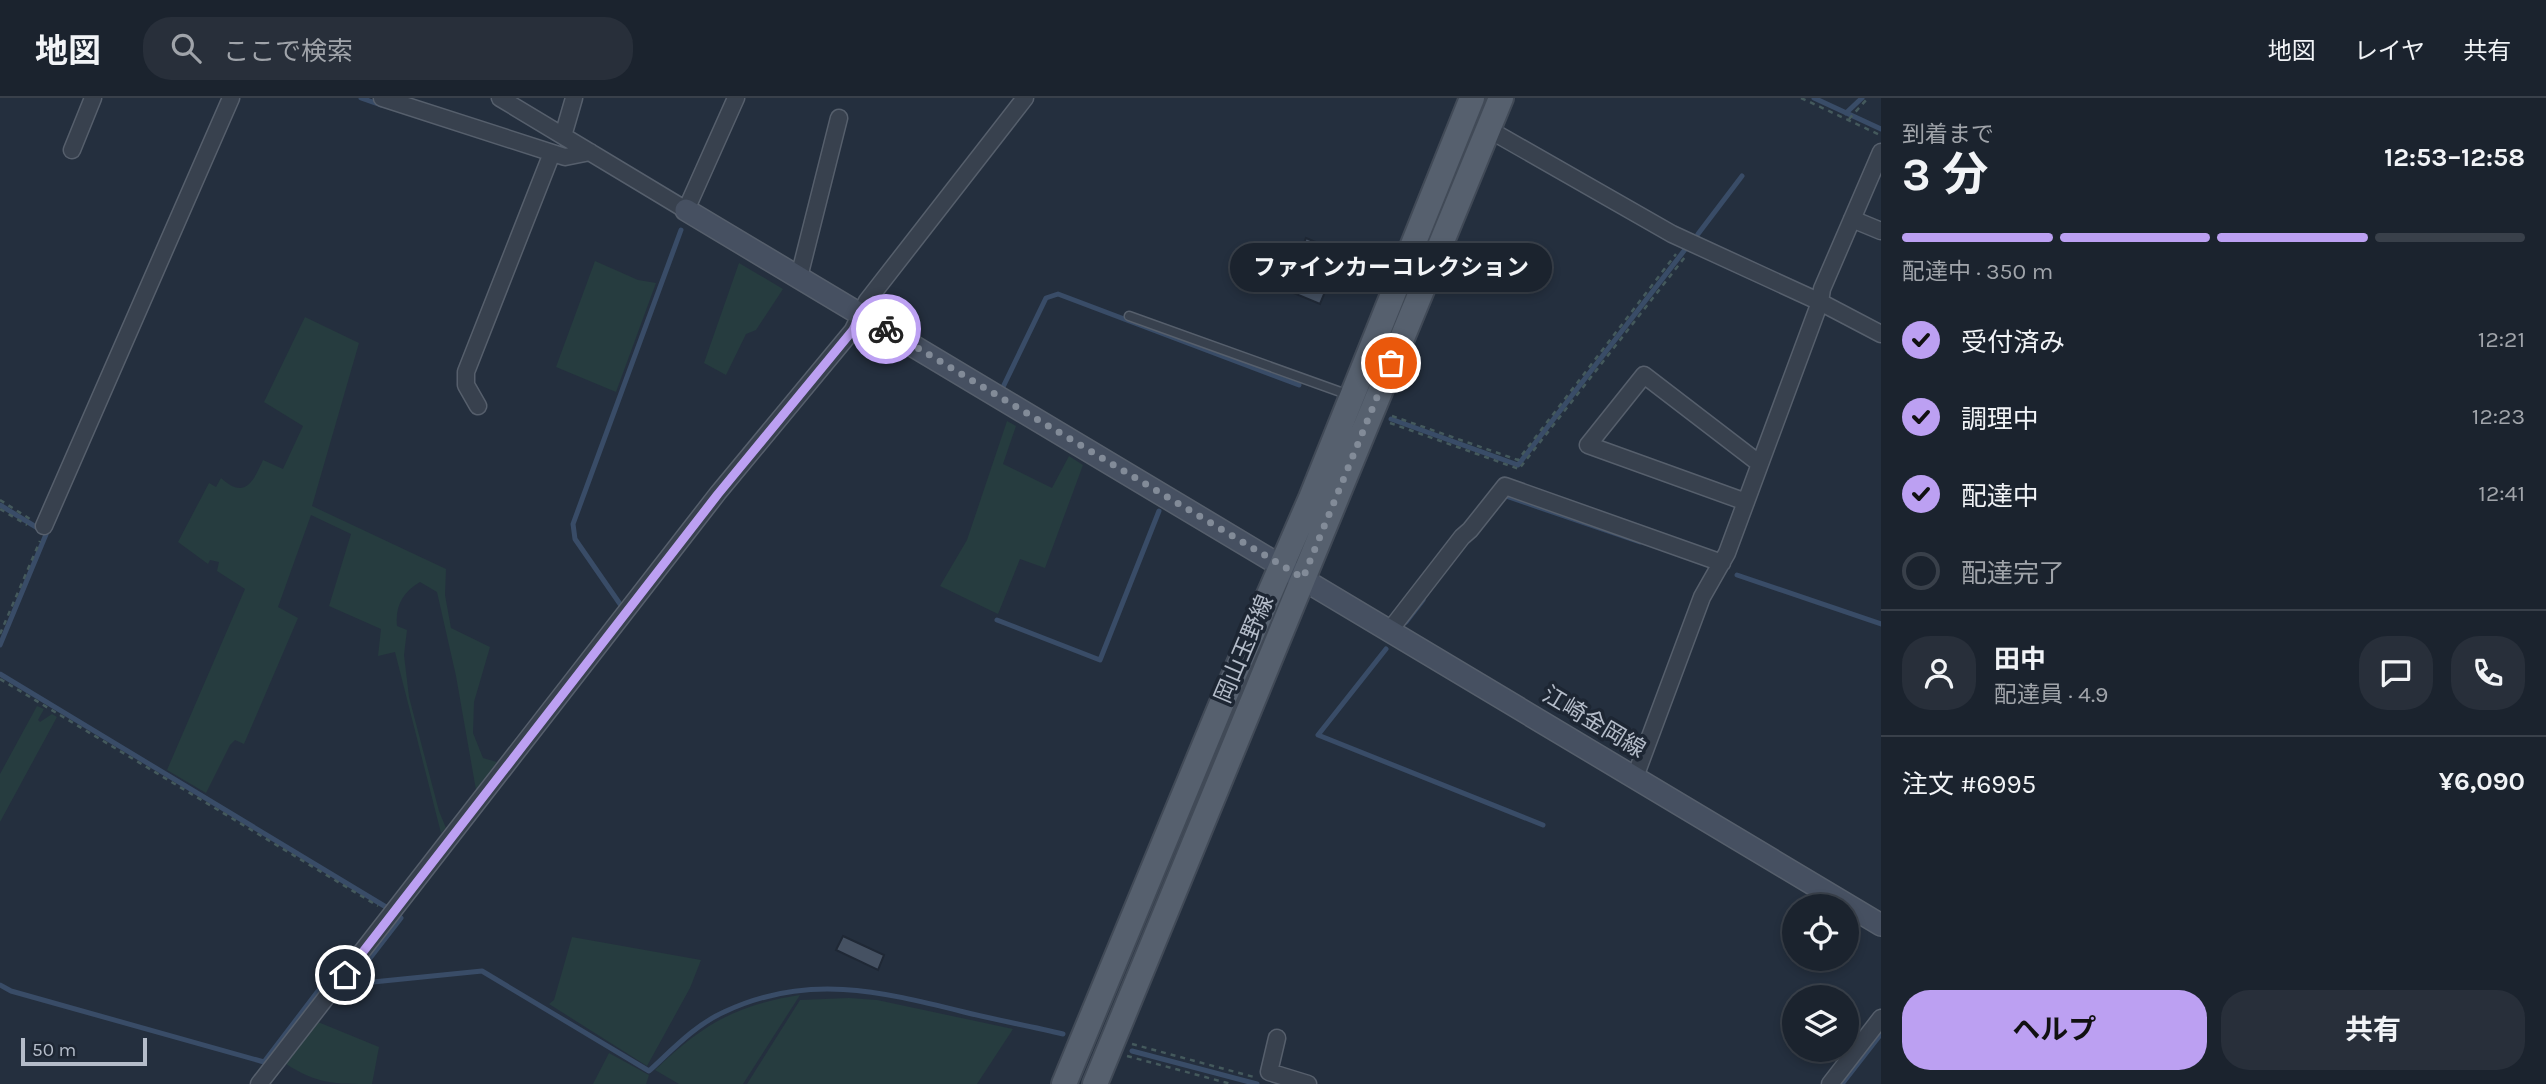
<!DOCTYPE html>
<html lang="ja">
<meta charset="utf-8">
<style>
body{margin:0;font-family:Karla,"Noto Sans JP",sans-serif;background:#282f3a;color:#f1f3f6;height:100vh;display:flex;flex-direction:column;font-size:26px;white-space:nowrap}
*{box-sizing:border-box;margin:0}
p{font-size:23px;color:#a0a4aa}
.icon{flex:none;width:38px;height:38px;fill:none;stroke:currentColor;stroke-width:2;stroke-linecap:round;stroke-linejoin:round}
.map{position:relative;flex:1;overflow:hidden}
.panel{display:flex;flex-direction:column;background:#1b232e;width:665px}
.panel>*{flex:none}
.fabs{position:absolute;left:1782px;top:796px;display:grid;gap:14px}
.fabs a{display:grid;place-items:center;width:77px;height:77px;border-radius:50%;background:#1b232e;box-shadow:0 4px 10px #0003,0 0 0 2px #39404a;font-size:35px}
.scale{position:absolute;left:21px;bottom:18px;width:126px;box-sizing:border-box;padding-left:7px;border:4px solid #b4bcc9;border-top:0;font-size:19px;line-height:24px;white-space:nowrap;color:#b4bcc9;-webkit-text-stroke:5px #1d2633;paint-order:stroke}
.pin{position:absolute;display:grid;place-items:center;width:60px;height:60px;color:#fff;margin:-30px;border:4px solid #fff;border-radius:50%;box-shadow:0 2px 7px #0007}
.courier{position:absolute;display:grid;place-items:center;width:70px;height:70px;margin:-35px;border:5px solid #bca0f2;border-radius:50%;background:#fff;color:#222;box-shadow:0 2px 9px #0007}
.bubble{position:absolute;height:49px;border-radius:24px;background:#1b232e;box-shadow:0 4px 10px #0003,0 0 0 2px #39404a;font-size:23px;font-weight:700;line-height:49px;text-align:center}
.head em{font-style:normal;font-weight:700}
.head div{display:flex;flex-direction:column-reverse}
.head{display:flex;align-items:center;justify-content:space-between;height:119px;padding:0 21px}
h1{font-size:46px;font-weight:700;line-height:52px}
.bar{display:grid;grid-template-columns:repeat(4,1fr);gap:10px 7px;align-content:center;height:84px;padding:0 21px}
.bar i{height:9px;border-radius:5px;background:#39404a}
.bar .current{background:#bca0f2}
.bar p{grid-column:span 4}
.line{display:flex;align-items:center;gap:18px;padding:0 21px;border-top:2px solid #39404a}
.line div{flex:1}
.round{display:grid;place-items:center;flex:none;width:74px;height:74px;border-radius:28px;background:#282f3a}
ol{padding:0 21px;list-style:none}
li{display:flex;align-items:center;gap:21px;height:77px}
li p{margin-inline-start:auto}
li .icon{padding:7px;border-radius:50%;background:#bca0f2;color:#111;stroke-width:4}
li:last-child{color:#a0a4aa}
li i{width:38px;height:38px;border:4px solid #39404a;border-radius:50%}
.primary-button{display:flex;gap:14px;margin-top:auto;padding:14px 21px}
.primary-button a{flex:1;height:80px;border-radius:28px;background:#bca0f2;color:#111;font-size:28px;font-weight:700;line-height:80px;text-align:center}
.primary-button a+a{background:#282f3a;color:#f1f3f6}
header{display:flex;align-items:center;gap:42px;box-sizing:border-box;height:98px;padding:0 35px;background:#1b232e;border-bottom:2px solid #39404a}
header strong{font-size:33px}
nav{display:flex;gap:38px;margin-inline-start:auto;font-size:24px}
.search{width:490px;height:63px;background:#282f3a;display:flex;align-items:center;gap:18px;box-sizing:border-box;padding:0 24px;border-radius:28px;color:#a0a4aa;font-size:26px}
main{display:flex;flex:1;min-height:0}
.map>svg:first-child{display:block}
.green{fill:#263c3f}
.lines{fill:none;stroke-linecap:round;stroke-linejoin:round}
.stream{stroke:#394c67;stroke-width:5}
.building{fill:#455162;stroke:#1f2835;stroke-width:2}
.lane-casing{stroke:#565f6c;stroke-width:11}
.street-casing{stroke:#565f6c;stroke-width:19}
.secondary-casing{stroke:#565f6c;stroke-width:24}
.primary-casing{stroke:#414a57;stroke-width:28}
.path{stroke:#44595c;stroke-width:2.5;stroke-dasharray:5 5;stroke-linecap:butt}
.lane{stroke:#38414e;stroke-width:8}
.street{stroke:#38414e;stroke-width:16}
.secondary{stroke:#465061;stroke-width:21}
.primary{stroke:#56606e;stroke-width:24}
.done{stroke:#828b98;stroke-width:7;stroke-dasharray:0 12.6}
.route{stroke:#bca0f2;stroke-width:9}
.labels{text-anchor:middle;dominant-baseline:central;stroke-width:7;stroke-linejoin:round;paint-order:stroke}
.street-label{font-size:23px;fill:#b4bcc9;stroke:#1d2633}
</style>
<header>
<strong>地図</strong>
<div class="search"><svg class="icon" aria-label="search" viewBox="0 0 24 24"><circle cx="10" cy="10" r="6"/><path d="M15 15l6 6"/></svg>ここで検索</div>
<nav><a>地図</a><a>レイヤ</a><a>共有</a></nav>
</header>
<main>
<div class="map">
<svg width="1881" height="986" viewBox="0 0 1881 986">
<rect width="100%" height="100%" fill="#242f3e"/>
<!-- green -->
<path class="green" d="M595,163L638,182L656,185L616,294L556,269Z
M739,165L783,191L756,232L746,236L726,277L704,265Z
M305,219L359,245L312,408L446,471L445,497L451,530L490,549L474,604L473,635L483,660L497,664L476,692L456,578L437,494L420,484C403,494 395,508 397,528L407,532L404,557L409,599L439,713L446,730L441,735L395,554L378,558L381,531L329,508L351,436L311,417L278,509L298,520L244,646L235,642L230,647L206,695L167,672L245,491L217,473L219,464L210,462L208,466L178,444L209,385L216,389L221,380C245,402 253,384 263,362L283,371L303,328L264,304Z
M1007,323L1016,328L1003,366L1052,390L1069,358L1083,367L1045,470L1020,461L998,516L940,488L967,442Z
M37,608L44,611L38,622L40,624L52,616L57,619L0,724V676Z
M572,839L701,862L690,890L647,968L549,906L554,902Z
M800,897L743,986H679L655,972C702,927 735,907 800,897Z
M849,900L877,902L1013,931L977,986H747L800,902Z
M318,924L379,949L372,986C334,986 317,986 286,966Z
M609,955L649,977L646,986H593Z"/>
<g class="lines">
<!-- stream -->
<path class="stream" d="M361,0L381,7
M1814,0L1881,31
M1846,15L1862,0
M1698,136L1742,78
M1003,289L1046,200L1058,196L1299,287
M1391,321L1518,367L1687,149
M1501,399L1503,397L1640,444
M0,407L36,429
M1737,477L1881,526
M620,506L575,441L573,426L681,132
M997,522L1100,562L1159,413
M1406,524L1423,502
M0,547L47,434H45
M1386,551L1318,637L1543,727
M0,576L386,809
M357,877L401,820L400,819
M0,887L11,893L264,964L334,872L357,877L373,884L482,873L649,973C672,952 695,927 724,914C806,875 880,893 964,914C996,922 1030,928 1063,936
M1132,953L1257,986
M1842,986L1881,936"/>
</g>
<!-- building -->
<path class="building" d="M1306,140L1341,155L1320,206L1284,191Z
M843,838L884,857L878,872L836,852Z"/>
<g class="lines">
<defs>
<path id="lane" d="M1129,218L1349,297"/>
<path id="street" d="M382,0L565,59L590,54
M500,0L686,112L736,0
M1488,31L1672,136L1820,204L1881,236
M563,38L574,0
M72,52L93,0
M1852,121L1881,133
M799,179L839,20
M478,308L466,287V274L552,55
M1746,404L1588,347L1644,277L1760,366
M44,428L231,0
M1390,532L1462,439L1470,432L1505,388L1722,465
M1635,679L1702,499L1727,455L1820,204L1822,191L1881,54
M1277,940L1269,974L1308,986
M259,986L718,395L853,232L867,203L1025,0
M1830,986L1881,920"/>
<path id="secondary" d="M686,112L1881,827"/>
<path id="primary" d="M1064,986L1221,607L1311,400L1472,0
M1095,986L1501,0"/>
</defs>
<!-- lane casing -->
<use href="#lane" class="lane-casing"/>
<!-- street casing -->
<use href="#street" class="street-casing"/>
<!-- secondary casing -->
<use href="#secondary" class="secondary-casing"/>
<!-- primary casing -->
<use href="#primary" class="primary-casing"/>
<!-- path -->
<path class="path" d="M1801,0L1880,37
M1849,21L1868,0
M1392,318L1518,362L1676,156
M1390,325L1519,371L1685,159
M0,402L30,421
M0,411L27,427
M0,536L40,443
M0,581L378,808
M1132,946L1254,979
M1127,958L1231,986"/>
<!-- lane -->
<use href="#lane" class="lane"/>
<!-- street -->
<use href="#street" class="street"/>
<!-- secondary -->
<use href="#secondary" class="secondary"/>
<!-- primary -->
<use href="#primary" class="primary"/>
</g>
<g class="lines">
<!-- done -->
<path class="done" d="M886,231L1303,480L1391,265"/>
<!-- route -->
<path class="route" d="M345,877L718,396L853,232L861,216L886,231"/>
</g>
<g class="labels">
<!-- street labels -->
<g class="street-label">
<text transform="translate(1244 551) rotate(-67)">岡山玉野線</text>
<text transform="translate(1594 624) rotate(31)">江崎金岡線</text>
</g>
</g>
</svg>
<div class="fabs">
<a><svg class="icon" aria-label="locate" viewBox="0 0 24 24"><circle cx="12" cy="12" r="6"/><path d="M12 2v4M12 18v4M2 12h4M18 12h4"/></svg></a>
<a><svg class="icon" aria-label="layers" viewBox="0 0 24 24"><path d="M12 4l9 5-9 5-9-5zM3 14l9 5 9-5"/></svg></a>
</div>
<div class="scale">50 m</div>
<div class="pin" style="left:1391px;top:265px;background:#ea580c"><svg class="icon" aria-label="bag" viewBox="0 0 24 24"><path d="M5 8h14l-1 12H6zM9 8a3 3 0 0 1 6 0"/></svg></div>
<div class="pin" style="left:345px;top:877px;background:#1f2937"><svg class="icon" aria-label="home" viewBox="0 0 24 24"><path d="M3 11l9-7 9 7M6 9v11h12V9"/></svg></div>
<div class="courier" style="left:886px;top:231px"><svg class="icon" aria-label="bike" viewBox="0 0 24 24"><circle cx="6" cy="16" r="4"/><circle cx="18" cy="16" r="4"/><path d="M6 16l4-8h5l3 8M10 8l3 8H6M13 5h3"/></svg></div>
<div class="bubble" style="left:1230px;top:145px;width:322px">ファインカーコレクション</div>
</div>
<section class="panel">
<div class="head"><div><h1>3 分</h1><p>到着まで</p></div><em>12:53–12:58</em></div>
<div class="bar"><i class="current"></i><i class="current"></i><i class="current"></i><i></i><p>配達中 · 350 m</p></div>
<ol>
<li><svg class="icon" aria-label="check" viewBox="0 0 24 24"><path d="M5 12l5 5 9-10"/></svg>受付済み<p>12:21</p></li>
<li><svg class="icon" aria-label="check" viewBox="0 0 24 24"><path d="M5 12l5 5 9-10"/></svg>調理中<p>12:23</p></li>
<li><svg class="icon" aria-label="check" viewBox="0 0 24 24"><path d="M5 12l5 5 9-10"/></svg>配達中<p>12:41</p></li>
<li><i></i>配達完了</li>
</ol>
<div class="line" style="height:126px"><a class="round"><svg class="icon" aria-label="person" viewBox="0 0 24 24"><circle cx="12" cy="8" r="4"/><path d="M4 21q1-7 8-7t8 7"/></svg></a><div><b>田中</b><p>配達員 · 4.9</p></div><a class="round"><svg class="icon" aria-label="chat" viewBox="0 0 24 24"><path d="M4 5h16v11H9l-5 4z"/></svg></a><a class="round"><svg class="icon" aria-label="phone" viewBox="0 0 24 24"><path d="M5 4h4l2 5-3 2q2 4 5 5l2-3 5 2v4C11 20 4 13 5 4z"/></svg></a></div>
<div class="line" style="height:91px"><div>注文 #6995</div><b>¥6,090</b></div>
<div class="primary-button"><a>ヘルプ</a><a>共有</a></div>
</section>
</main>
